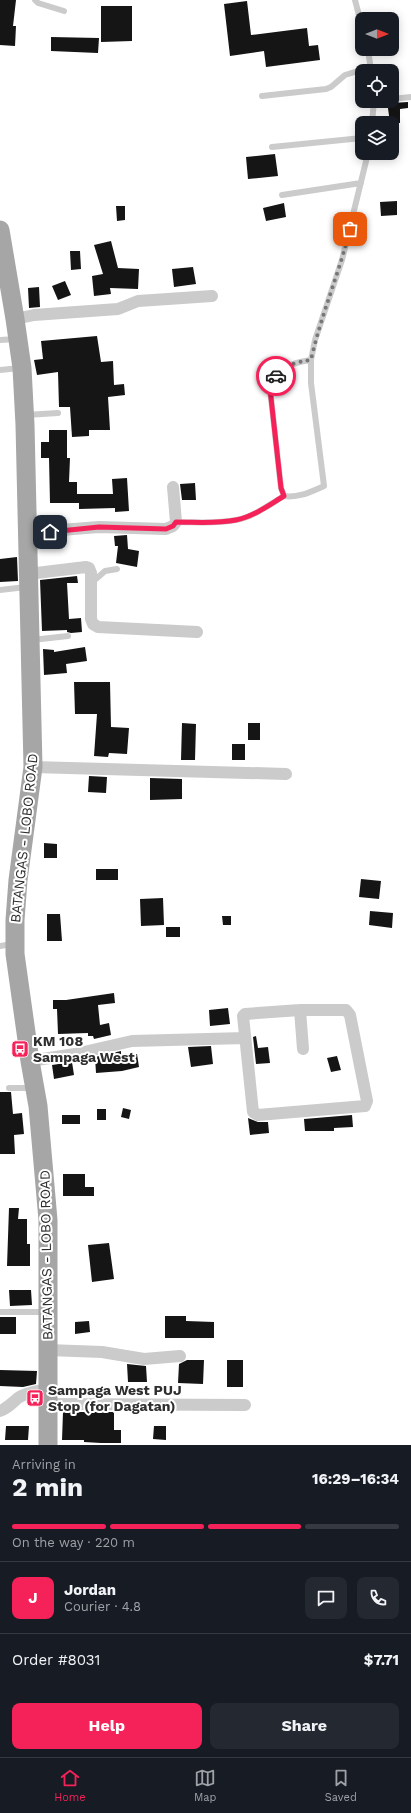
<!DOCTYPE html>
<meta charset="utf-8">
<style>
body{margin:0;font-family:"Work Sans",sans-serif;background:#242831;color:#f1f3f6;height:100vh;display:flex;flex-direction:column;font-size:15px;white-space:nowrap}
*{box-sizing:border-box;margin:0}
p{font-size:13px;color:#9ea1a6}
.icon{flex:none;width:22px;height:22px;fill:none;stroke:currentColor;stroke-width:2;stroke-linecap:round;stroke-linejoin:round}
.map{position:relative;height:1445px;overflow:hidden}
.sheet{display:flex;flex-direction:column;background:#171b24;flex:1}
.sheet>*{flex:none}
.needle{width:26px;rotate:90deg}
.fabs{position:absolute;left:355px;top:12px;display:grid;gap:8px}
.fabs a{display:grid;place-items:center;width:44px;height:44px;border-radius:8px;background:#171b24;box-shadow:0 2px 10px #0003;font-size:20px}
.pin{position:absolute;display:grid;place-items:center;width:34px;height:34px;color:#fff;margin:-17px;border-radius:8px;box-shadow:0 2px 6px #0006}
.courier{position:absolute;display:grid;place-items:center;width:40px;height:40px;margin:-20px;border:3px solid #f52159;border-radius:50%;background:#fff;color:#222;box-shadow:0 1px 5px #0007}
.head em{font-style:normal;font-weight:700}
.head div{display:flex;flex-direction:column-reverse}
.head{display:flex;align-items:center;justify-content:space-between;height:68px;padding:0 12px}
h1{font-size:26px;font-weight:700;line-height:30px}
.bar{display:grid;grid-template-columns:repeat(4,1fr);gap:6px 4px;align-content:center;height:48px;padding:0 12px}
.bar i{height:5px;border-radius:3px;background:#363941}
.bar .on{background:#f52159}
.bar p{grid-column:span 4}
.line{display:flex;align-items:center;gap:10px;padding:0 12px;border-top:1px solid #363941}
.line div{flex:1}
.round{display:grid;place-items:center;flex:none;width:42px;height:42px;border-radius:8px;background:#242831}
.primary-button{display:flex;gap:8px;margin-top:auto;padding:8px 12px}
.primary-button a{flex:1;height:46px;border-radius:8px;background:#f52159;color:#fff;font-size:16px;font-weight:700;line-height:46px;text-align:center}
.primary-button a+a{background:#242831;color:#f1f3f6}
.tabs{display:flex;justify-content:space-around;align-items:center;height:56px;border-top:1px solid #363941;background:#171b24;font-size:11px;color:#9ea1a6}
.tabs a{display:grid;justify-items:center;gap:2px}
.tabs .on{color:#f52159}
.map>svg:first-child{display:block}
.building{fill:#151515}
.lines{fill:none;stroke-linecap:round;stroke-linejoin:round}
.lane{stroke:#cbcbcb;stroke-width:6}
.street{stroke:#cbcbcb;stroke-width:12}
.primary{stroke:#a6a6a6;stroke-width:19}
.done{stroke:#777;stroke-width:4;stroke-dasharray:0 7.2}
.route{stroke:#f52159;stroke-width:5}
.labels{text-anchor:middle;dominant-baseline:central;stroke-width:4;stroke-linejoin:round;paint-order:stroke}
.street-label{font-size:14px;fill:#2e2e2e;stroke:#fff}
.poi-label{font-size:14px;font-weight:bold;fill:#2e2e2e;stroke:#fff;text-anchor:start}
</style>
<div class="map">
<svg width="411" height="1445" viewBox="0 0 411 1445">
<rect width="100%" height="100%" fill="#fff"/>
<!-- building -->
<path class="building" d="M0,0H16L13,26H16L15,46L0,45Z
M247,1L251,35L307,28L309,46L318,45L320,60L266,67L264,51L230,56L224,4Z
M101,6H132V41L101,42Z
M51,37L99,38L98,53L51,51Z
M387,101L392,103L408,102V108L400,109V123H390Z
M275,154L278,176L248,179L246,157Z
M397,201V215L381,216L380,202Z
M284,203L286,217L266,221L263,208Z
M116,206H125V220L117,221Z
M111,241L118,268L139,269L138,289L110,288L111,294L94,296L92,276L103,274L94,245Z
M70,251H80L81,269L71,270Z
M193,267L196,284L174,287L172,269Z
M65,281L71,295L58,300L52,286Z
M39,287L40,307L29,308L28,288Z
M97,336L101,362L113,361L114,385L124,384L125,395L108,397L110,430H89V436L72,437L70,407H59L58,372L37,375L34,360L43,359L41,341Z
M49,430H67V458H70L69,482H77V494H113L112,479L127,478L129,511L115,512V508L79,509V503H50L49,458H41V442H49Z
M195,483L196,500H182L180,484Z
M127,535L128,549L139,551L137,567L116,563L118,546H115L114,536Z
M17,557L18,581L0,582V559Z
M77,576L78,583H67L69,619L81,618L82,632L71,633L67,632V630L42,631L40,580Z
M85,647L87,661L66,664L67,673L44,675L43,649L54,650V652Z
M74,682H110L111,727L129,728L127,754L109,753L108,757L94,756L97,714H75Z
M182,723L196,724L195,760H181Z
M248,723H260V740H248Z
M232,744H245V760H232Z
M89,776L107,777L106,793L88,792Z
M150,778L182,779V799L150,800Z
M44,843L57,844V858H44Z
M96,869H118V880H96Z
M361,879L381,881L379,899L359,897Z
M163,898L164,925L141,926L140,899Z
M370,911L393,913L392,928L369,925Z
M47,914H60L62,941H47Z
M222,916H231V925H223Z
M166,927H180V937H166Z
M114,993L115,1003L98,1005L100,1025L109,1023L111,1035L94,1039L93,1036H88V1033L58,1034L57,1009H53V1000H66Z
M228,1008L230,1024L210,1026L209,1010Z
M256,1036L258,1048L268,1047L270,1063L256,1064L253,1037Z
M211,1046L213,1064L191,1067L188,1047Z
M121,1051V1056L137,1054L139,1067L122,1071L96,1073L95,1057Z
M337,1056L341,1070L331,1072L327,1058Z
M72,1062L74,1075L54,1079L52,1065Z
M0,1092H11L13,1114L22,1113L24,1134L14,1135L15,1154H0Z
M123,1108L131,1110L129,1119L121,1117Z
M97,1109H106V1120H97Z
M62,1115H80V1124H62Z
M352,1115L353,1127L334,1128V1131H305L304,1119Z
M248,1118L258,1122H268L269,1133L250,1135Z
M63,1174H85V1187H94V1196H63Z
M9,1208H19L18,1219H27V1244H30V1266H7Z
M109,1243L114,1279L92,1282L88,1245Z
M9,1290H31L32,1305L10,1306Z
M165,1316H186V1321L214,1322V1338H165Z
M0,1317H16V1334H0Z
M89,1321L90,1332L75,1334V1322Z
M187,1360H204L203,1384L178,1383L179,1364Z
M227,1360H243V1387H227Z
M127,1364L146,1366L147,1382H128Z
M0,1370L37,1371L36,1384L23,1387L0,1386Z
M63,1412H114V1430H121V1443H101L84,1442V1440H62Z
M6,1426H29L28,1440H5Z
M154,1426H166V1440L153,1439Z"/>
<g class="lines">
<!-- lane -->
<path class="lane" d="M35,0L38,3L64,11
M355,0L362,27
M368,49L371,71
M262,96L326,89L331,87L345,75L371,67
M392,99L411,97
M372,123L374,101
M272,147L362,138
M282,195L361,183
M0,340L16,339
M311,360C289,363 278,368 270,389L281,488L284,496C299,498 310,492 324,486L311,383V360L315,340L342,260L368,153
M0,370L20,368
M26,415L58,413
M176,522C196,522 216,524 236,520C253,517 269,505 284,496
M91,579H96L105,571L117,569
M0,590L26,587
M32,640L68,636
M0,946L12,944
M9,1088H33
M0,1312H46"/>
<!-- street -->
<path class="street" d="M15,319L34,315L118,309L138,301L212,296
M27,536L61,530L99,527L166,529L173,526L176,522L173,487
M28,574L86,567L89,568L91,573V619L93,624L98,627L197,632
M33,767L286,774
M300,1010H346L350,1015L367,1101L365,1106L258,1115L253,1112L243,1016L245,1014Z
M300,1010L303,1049
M30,1061L75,1054L132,1041L245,1038
M48,1350L102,1352L144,1359L180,1356
M48,1404L245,1405
M0,1411C8,1408 11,1404 18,1398C26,1392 38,1391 48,1389"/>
<!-- primary -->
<path class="primary" d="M0,230L15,319L22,368L25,425L33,767L18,880L15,920V954L30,1061L38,1106L48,1220V1445"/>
</g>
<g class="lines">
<!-- done -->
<path class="done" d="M276,376C286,365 296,362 311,360C321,315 339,274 350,229"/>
<!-- route -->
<path class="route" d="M50,532L99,527L166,529L173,526L176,522C196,522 216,524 236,520C253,517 269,505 284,496L281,488L270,389L276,376"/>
</g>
<!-- icons -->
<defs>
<symbol id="bus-square" viewBox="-11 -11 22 22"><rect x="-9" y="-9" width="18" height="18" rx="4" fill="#f52159" stroke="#fff"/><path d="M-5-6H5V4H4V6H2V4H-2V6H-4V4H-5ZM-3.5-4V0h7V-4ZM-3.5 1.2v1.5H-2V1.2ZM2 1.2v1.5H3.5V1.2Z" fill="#fff"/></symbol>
</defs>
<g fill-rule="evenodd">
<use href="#bus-square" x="10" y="1039" width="20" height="20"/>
<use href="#bus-square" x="25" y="1388" width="20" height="20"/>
</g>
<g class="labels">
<!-- street labels -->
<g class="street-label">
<text transform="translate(24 838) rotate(-84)">BATANGAS - LOBO ROAD</text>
<text transform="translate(46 1255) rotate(-91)">BATANGAS - LOBO ROAD</text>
</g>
<!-- poi labels -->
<g class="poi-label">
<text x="33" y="1041">KM 108<tspan x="33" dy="16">Sampaga West</tspan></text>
<text x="48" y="1390">Sampaga West PUJ<tspan x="48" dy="16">Stop (for Dagatan)</tspan></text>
</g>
</g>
</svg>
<div class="fabs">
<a><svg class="needle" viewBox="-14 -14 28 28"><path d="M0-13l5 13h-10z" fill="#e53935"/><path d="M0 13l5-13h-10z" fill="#9ea1a6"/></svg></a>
<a><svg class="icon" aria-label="locate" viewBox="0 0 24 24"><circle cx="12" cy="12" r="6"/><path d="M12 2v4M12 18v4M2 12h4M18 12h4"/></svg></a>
<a><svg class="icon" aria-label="layers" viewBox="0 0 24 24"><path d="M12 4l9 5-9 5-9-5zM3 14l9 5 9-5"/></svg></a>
</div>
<div class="pin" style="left:350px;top:229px;background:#ea580c"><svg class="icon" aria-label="bag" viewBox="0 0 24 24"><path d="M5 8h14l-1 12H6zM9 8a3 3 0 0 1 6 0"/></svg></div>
<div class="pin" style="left:50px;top:532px;background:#1f2937"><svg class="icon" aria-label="home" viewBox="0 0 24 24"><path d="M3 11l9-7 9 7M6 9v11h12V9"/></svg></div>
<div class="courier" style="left:276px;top:376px"><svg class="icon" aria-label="car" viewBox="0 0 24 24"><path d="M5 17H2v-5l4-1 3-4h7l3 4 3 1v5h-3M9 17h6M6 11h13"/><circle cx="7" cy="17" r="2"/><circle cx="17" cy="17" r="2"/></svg></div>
</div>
<section class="sheet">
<div class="head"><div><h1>2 min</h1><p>Arriving in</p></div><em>16:29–16:34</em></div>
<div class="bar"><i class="on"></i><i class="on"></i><i class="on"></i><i></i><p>On the way · 220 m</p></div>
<div class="line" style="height:72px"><b class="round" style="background:#f52159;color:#fff">J</b><div><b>Jordan</b><p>Courier · 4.8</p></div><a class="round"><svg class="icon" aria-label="chat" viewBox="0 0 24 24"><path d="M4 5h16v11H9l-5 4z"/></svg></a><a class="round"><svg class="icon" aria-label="phone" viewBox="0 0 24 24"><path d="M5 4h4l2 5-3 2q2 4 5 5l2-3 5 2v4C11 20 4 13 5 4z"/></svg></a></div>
<div class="line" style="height:52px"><div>Order #8031</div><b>$7.71</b></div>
<div class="primary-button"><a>Help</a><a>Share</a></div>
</section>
<nav class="tabs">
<a class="on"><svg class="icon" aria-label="home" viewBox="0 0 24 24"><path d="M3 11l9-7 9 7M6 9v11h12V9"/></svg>Home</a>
<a><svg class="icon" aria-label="map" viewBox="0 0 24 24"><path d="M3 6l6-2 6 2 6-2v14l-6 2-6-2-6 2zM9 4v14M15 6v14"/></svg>Map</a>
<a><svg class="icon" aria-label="saved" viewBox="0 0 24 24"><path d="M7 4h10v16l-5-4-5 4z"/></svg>Saved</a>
</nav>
